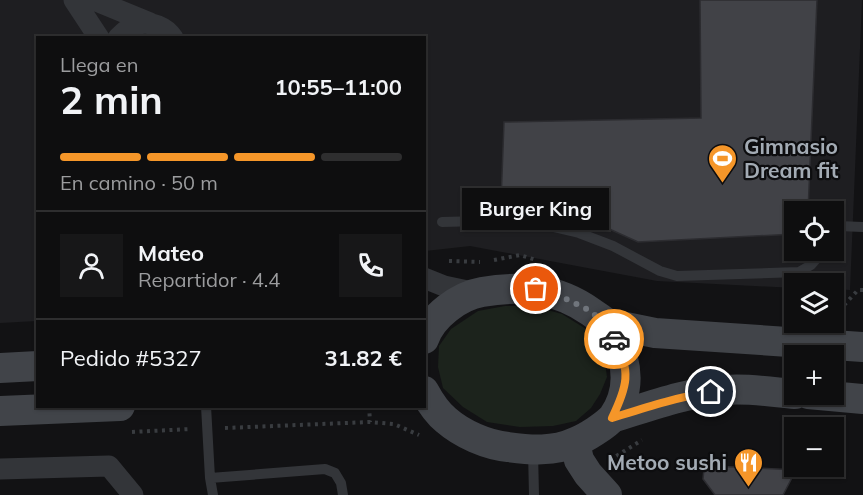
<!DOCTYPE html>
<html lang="es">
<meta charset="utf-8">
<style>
body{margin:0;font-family:Mulish,sans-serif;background:#171718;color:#f1f3f6;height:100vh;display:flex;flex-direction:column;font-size:22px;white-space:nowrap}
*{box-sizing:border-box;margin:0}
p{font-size:20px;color:#9b9c9e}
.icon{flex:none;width:33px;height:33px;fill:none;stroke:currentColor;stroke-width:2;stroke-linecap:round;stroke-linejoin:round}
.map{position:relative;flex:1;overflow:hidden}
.panel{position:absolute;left:36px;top:36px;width:390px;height:372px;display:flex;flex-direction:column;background:#0e0e0f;border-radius:0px;box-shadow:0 2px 4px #0004,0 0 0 2px #2e2e2f}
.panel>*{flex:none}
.buttons{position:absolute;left:784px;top:201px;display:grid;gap:12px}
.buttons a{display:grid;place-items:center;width:60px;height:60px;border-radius:0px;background:#0e0e0f;box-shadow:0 2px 4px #0004,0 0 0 2px #2e2e2f;font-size:30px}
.pin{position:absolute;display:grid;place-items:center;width:51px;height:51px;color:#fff;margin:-26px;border:3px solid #fff;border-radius:50%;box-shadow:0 2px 6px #0007}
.courier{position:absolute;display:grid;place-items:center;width:60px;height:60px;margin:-30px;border:4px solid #f59629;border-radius:50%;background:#fff;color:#222;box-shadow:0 2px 8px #0007}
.bubble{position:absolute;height:42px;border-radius:0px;background:#0e0e0f;box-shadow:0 2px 4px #0004,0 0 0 2px #2e2e2f;font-size:20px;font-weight:700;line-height:42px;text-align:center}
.head em{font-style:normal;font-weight:700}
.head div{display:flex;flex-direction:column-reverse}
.head{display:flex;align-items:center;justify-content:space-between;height:102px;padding:0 24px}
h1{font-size:39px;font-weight:700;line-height:45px}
.bar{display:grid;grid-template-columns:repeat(4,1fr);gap:9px 6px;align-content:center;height:72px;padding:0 24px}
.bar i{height:8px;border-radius:4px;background:#2e2e2f}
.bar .current{background:#f59629}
.bar p{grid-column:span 4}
.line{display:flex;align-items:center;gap:15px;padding:0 24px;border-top:2px solid #2e2e2f}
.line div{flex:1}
.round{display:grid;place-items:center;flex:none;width:63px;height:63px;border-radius:0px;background:#171718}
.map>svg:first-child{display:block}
.built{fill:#1e1e21;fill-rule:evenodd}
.green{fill:#1c231c}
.building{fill:#414247;stroke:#2c2c30;stroke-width:1.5}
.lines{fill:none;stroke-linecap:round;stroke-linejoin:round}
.path{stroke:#393c40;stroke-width:4;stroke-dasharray:3 4.5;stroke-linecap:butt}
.lane{stroke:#333539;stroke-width:10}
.street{stroke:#333539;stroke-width:21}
.secondary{stroke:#414449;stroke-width:30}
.done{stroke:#70757c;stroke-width:6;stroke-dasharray:0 10.8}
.route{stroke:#f59629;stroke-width:8}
.labels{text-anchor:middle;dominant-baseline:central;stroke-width:4.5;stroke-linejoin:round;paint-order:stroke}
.poi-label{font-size:21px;font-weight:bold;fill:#a3abb4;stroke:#0d0d0f;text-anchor:start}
</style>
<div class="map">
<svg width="863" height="495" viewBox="0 0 863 495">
<rect width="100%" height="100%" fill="#121214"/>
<!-- built -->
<path class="built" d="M0,0H862L850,290L834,289V284H795V288L657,281L470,246L425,251L424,38H38L37,321L0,323ZM795,212H834V250H795Z"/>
<!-- green -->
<path class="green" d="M505,306H533L562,314L586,329L603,349L607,377L600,394L591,408L576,421L553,426L520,427L487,422L463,407L443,388L438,367L439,346L451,329L478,311Z"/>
<!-- building -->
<path class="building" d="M700,0H817L808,212H795V234L638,242L585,218L501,202L504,122L701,118Z
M713,466L796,470L783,495H715L703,479L704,468Z"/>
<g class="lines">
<!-- path -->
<path class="path" d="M494,260L520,255L536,260
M449,261L480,262
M834,316L858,290H863
M369,406L370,422
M225,428L370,422L394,424L419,435
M132,432L190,429
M610,460L642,440"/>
<!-- lane -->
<path class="lane" d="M442,222L523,220L550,226L579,233L613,246L660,271L677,276L799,272L811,265L824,250
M834,233L838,226L863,227
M206,406L210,478L325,469L335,473L341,483L343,495
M533,451L534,495
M210,478L213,495"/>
<!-- street -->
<path class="street" d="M74,0L99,38
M94,0L150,23
M118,38C124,32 130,26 138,24C151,21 166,27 173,38
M424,278L444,286L477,293
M0,469L109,466L133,495"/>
<!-- secondary -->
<path class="secondary" d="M606,323L655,333L863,347
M424,339C432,316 459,296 482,292C523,285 557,288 591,312C596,316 602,319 606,323C609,328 612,334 615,339C629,365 630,392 613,417C606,425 586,438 575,442C554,452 530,450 508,447C487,445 462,434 446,420C436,412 430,402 424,391
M0,368L38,366
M808,394L863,399
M0,411L120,406
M612,418C648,407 687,392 725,390C748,388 772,392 795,394
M575,443L579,460L588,474L607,495"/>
</g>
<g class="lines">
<!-- done -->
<path class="done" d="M536,289L562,297L585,308L606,323L614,339"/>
<!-- route -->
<path class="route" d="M614,339C632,371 627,387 612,418C644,408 677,397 711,392"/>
</g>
<!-- icons -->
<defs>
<symbol id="stadium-pin" viewBox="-11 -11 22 30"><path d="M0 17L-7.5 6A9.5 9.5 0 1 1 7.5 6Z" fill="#f59629" stroke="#0d0d0f"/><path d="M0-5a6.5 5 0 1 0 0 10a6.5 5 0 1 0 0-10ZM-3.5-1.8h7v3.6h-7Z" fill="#fff"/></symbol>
<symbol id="restaurant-pin" viewBox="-11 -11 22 30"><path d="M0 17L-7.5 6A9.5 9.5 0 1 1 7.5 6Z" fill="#f59629" stroke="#0d0d0f"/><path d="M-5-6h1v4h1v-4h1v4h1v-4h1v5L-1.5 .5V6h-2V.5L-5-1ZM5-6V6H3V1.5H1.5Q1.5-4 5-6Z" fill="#fff"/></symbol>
</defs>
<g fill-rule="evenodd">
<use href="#stadium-pin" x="706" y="142" width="33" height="45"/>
<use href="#restaurant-pin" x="732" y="446" width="33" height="45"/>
</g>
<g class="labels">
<!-- poi labels -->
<g class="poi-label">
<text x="744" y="146">Gimnasio<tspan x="744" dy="24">Dream fit</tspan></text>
<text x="727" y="462" text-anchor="end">Metoo sushi</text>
</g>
</g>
</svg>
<div class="buttons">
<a><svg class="icon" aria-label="locate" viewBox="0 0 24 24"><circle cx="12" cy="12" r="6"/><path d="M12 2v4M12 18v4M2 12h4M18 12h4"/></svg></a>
<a><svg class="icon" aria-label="layers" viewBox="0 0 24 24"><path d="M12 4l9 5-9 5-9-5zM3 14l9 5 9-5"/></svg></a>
<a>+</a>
<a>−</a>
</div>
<div class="pin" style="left:536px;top:289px;background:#ea580c"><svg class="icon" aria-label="bag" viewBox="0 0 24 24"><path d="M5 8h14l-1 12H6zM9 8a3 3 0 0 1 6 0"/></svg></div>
<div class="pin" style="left:711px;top:392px;background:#1f2937"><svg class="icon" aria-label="home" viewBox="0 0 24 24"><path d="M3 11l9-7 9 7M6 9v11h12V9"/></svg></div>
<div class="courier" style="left:614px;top:339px"><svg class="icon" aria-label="car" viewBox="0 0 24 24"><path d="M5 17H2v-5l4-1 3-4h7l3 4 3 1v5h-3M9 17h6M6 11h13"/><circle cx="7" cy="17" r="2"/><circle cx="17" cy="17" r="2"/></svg></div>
<div class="bubble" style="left:462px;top:188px;width:147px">Burger King</div>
<section class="panel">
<div class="head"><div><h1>2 min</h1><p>Llega en</p></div><em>10:55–11:00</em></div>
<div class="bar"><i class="current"></i><i class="current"></i><i class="current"></i><i></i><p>En camino · 50 m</p></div>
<div class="line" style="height:108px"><a class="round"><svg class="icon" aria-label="person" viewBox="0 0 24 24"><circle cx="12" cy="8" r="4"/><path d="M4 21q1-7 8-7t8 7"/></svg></a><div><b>Mateo</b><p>Repartidor · 4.4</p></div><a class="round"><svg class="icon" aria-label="phone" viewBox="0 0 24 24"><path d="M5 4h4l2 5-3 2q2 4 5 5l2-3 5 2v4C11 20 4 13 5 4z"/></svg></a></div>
<div class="line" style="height:78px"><div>Pedido #5327</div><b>31.82 €</b></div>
</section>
</div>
